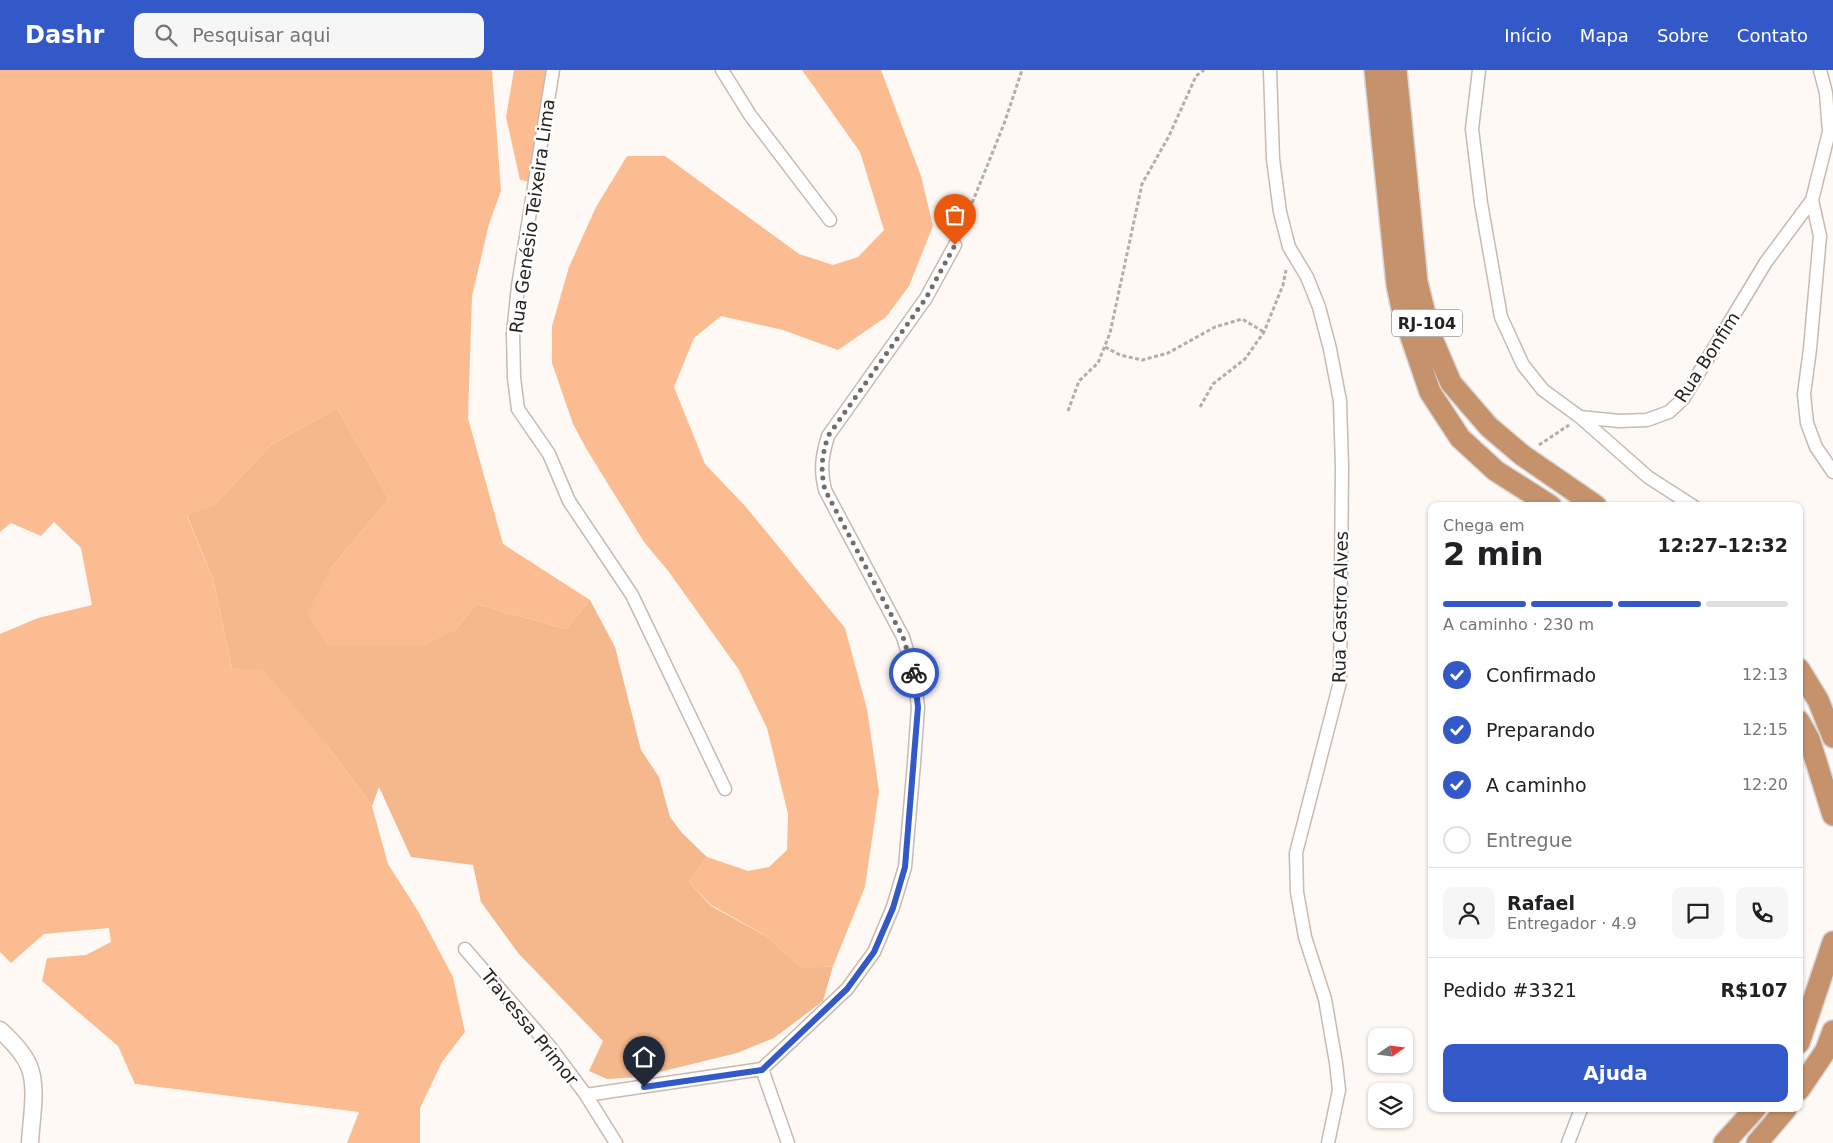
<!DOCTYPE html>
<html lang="pt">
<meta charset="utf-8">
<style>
body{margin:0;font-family:"DejaVu Sans",sans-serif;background:#f6f6f6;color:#202124;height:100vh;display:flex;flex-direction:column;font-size:19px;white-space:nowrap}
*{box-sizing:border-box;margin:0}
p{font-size:16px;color:#757577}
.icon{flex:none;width:28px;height:28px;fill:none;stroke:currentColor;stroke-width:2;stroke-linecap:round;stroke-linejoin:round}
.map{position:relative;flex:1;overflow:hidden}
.drawer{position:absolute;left:1428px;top:432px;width:375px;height:610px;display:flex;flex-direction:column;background:#fff;border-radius:10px;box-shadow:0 1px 4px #0004}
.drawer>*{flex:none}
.needle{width:32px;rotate:76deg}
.buttons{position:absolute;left:1368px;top:958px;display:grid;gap:10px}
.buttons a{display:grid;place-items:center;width:45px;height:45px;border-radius:10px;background:#fff;box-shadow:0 1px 4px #0004;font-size:25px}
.pin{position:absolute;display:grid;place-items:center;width:42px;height:42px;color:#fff;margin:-51px -21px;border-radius:50% 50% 50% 0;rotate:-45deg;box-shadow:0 0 5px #0007}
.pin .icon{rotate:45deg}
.courier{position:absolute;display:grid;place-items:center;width:50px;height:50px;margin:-25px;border:4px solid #3359c9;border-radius:50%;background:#fff;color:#222;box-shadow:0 1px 6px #0007}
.summary em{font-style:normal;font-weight:700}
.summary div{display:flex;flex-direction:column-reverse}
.summary{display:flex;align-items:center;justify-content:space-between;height:85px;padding:0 15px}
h1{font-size:32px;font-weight:700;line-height:38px}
.bar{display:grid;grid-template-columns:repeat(4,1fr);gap:8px 5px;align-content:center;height:60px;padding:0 15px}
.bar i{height:6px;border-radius:4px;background:#e0e0e0}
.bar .active{background:#3359c9}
.bar p{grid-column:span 4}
.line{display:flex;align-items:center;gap:12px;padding:0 15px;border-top:1px solid #e0e0e0}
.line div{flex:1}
.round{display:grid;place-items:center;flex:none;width:52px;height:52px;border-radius:10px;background:#f6f6f6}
ol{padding:0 15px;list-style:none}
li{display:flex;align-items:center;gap:15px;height:55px}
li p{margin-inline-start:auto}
li .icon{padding:5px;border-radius:50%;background:#3359c9;color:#fff;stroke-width:4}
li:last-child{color:#757577}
li i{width:28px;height:28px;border:2px solid #e0e0e0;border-radius:50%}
.action{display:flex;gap:10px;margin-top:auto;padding:10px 15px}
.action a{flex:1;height:58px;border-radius:10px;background:#3359c9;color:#fff;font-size:20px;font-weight:700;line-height:58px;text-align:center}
header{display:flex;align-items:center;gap:30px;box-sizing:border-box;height:70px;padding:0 25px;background:#3359c9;color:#fff}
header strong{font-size:24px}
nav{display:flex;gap:28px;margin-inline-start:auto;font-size:18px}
.search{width:350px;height:45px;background:#f6f6f6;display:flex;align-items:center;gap:12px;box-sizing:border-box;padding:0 18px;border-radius:10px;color:#757577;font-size:19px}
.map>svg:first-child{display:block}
.green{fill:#f5b78c}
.forest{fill:#fbbc91}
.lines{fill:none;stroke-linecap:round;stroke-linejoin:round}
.minor-casing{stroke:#c8bab1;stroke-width:15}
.tertiary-casing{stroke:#c8bab1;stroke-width:19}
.trunk-casing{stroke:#d8d7d7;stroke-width:24}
.path{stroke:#b3aeaa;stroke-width:3;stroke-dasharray:4 2.5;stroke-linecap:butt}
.minor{stroke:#fff;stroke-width:12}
.tertiary{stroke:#fff;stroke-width:16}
.trunk{stroke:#c6926b;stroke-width:21}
.done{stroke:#736d6a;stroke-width:5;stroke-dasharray:0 9}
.route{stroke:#3359c9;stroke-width:6}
.labels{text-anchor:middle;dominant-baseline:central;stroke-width:5;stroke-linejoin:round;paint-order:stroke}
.shield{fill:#fff;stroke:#686462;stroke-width:1}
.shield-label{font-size:16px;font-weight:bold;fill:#28221f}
.street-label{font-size:18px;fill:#28221f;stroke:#fff}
</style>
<header>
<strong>Dashr</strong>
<div class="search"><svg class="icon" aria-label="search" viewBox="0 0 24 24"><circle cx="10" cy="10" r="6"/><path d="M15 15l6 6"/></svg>Pesquisar aqui</div>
<nav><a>Início</a><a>Mapa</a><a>Sobre</a><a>Contato</a></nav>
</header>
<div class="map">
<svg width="1833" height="1073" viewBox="0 0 1833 1073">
<rect width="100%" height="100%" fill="#fef9f5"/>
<!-- green -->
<path class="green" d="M337,338L389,429L330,499L455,560L476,534L566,559L590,530L615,577L641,680L659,707L670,747L682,763L707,787L689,812L711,836L766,866L802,898L833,896L823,931L774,968L737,983L639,1007L607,1009L589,1001L603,971L519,884L481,832L473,795L411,787L379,717L372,736L326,674L232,598L213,509L187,445L214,435L271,375Z"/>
<!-- forest -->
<path class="forest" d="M0,0H492L501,121L489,154L472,226L468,348L503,474L590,530L566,559L476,534L455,560L424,576H328L307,544L330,499L389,429L337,338L271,375L214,435L187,446L213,509L232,598L264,600L326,674L372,736L388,794L418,841L453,907L465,962L442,992L420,1038V1073H347L359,1042L135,1014L118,976L42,911L47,888L86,885L111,872L109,858L44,864L11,893L0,882V564L38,548L92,535L81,478L54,452L41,466L11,453L0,462Z
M514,0H548L531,112L520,110L506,47Z
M802,0H881L921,106L933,156L909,216L886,247L838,280L783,260L721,246L694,268L674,317L705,394L746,437L845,558L867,639L879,721L865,817L833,896L803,899L766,866L711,835L689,812L707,787L748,801L769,797L787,780L788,744L767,658L739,600L669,502L644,472L587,380L573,354L552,293V256L569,197L596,137L627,86H665L799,184L833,195L858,187L884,160L860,82Z"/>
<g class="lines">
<defs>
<path id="minor" d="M553,0L518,216L513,264L514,308L518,339L549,384L569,431L632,525L725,719
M722,0L750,45L830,150
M1270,0L1273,89L1280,142L1289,177L1307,207L1319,237L1330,279L1340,331L1342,397L1340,612L1296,783L1297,822L1305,867L1325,929L1336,993L1339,1020L1328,1073
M1479,0L1472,59L1481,133L1501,247L1523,295L1543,320L1580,347L1619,351L1647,350L1669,342L1683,329L1766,192L1812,130L1829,62L1826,23L1820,0
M1812,130L1820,166L1810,279L1804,324L1807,353L1816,377L1833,402
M1580,347L1648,407L1693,436
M465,879L551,978L586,1025L762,999L847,919L874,882L893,837L905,797L914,693L918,637L914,603L903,567L825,420C820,399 822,386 828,366L926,228L955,175
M762,999L788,1073
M586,1025L616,1073
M1568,1073L1581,1039"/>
<path id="tertiary" d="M0,960C11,970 23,982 29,996C38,1018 31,1049 30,1073"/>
<path id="trunk" d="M1375,0L1397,215L1403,243L1430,322L1460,368L1496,401L1551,436
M1396,0L1417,212L1430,264L1451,313L1489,357L1522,385L1596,436
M1799,599L1818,630L1833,667
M1799,651L1809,669L1833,745
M1799,973L1833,872
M1799,1020L1826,980L1833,961
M1724,1073L1755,1039
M1757,1073L1786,1039"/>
</defs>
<!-- minor casing -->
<use href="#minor" class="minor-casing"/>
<!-- tertiary casing -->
<use href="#tertiary" class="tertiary-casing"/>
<!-- trunk casing -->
<use href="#trunk" class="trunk-casing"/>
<!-- path -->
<path class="path" d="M960,163L1004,54L1022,0
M1105,277L1120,285L1142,290L1168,283L1215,257L1242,249L1264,262
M1200,337L1213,314L1245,289L1264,262L1283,215L1286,200
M1068,341L1079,311L1098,293L1110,263L1142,114L1169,66L1196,6L1204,0
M1539,375L1569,355"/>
<!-- minor -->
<use href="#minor" class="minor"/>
<!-- tertiary -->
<use href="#tertiary" class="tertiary"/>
<!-- trunk -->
<use href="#trunk" class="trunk"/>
</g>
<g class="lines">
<!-- done -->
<path class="done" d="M914,603L903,567L825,420C820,399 822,386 828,366L926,228L955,175"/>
<!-- route -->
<path class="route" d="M644,1017L762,1000L847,919L874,882L893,838L905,797L918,637L914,603"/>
</g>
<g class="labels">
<!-- shield labels -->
<rect class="shield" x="1392" y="239.5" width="70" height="27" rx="4"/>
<g class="shield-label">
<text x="1427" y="253">RJ-104</text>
</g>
<!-- street labels -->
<g class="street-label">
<text transform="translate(532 146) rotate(-82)">Rua Genésio Teixeira Lima</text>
<text transform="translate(1707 287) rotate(-57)">Rua Bonfim</text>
<text transform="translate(1340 537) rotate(-89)">Rua Castro Alves</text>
<text transform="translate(530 957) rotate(51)">Travessa Primor</text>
</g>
</g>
</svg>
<div class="buttons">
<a><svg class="needle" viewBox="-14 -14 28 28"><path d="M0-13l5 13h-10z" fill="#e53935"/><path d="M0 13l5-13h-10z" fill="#757577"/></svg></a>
<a><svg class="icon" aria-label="layers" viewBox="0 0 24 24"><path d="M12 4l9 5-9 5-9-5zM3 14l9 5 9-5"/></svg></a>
</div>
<div class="pin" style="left:955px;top:175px;background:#ea580c"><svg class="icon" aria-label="bag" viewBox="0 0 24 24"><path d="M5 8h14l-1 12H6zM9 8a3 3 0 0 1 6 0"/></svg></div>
<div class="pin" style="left:644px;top:1017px;background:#1f2937"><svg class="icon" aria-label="home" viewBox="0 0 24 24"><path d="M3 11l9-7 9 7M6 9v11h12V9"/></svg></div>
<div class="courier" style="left:914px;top:603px"><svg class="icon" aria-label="bike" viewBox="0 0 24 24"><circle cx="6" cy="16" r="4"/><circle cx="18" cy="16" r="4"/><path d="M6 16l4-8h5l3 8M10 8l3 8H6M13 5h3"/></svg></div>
<section class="drawer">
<div class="summary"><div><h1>2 min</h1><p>Chega em</p></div><em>12:27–12:32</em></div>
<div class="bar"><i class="active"></i><i class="active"></i><i class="active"></i><i></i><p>A caminho · 230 m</p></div>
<ol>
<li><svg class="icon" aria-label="check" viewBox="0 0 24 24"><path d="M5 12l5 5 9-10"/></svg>Confirmado<p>12:13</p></li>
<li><svg class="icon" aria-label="check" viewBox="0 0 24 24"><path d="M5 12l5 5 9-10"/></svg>Preparando<p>12:15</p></li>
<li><svg class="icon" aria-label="check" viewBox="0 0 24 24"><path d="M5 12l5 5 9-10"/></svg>A caminho<p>12:20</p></li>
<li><i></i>Entregue</li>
</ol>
<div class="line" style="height:90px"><a class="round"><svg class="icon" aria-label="person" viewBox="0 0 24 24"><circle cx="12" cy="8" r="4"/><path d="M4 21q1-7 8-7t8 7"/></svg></a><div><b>Rafael</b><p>Entregador · 4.9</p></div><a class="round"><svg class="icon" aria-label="chat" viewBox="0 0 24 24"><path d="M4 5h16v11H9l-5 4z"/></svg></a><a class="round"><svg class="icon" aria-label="phone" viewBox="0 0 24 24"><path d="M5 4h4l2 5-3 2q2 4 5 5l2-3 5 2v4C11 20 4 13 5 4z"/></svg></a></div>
<div class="line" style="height:65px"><div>Pedido #3321</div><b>R$107</b></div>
<div class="action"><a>Ajuda</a></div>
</section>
</div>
